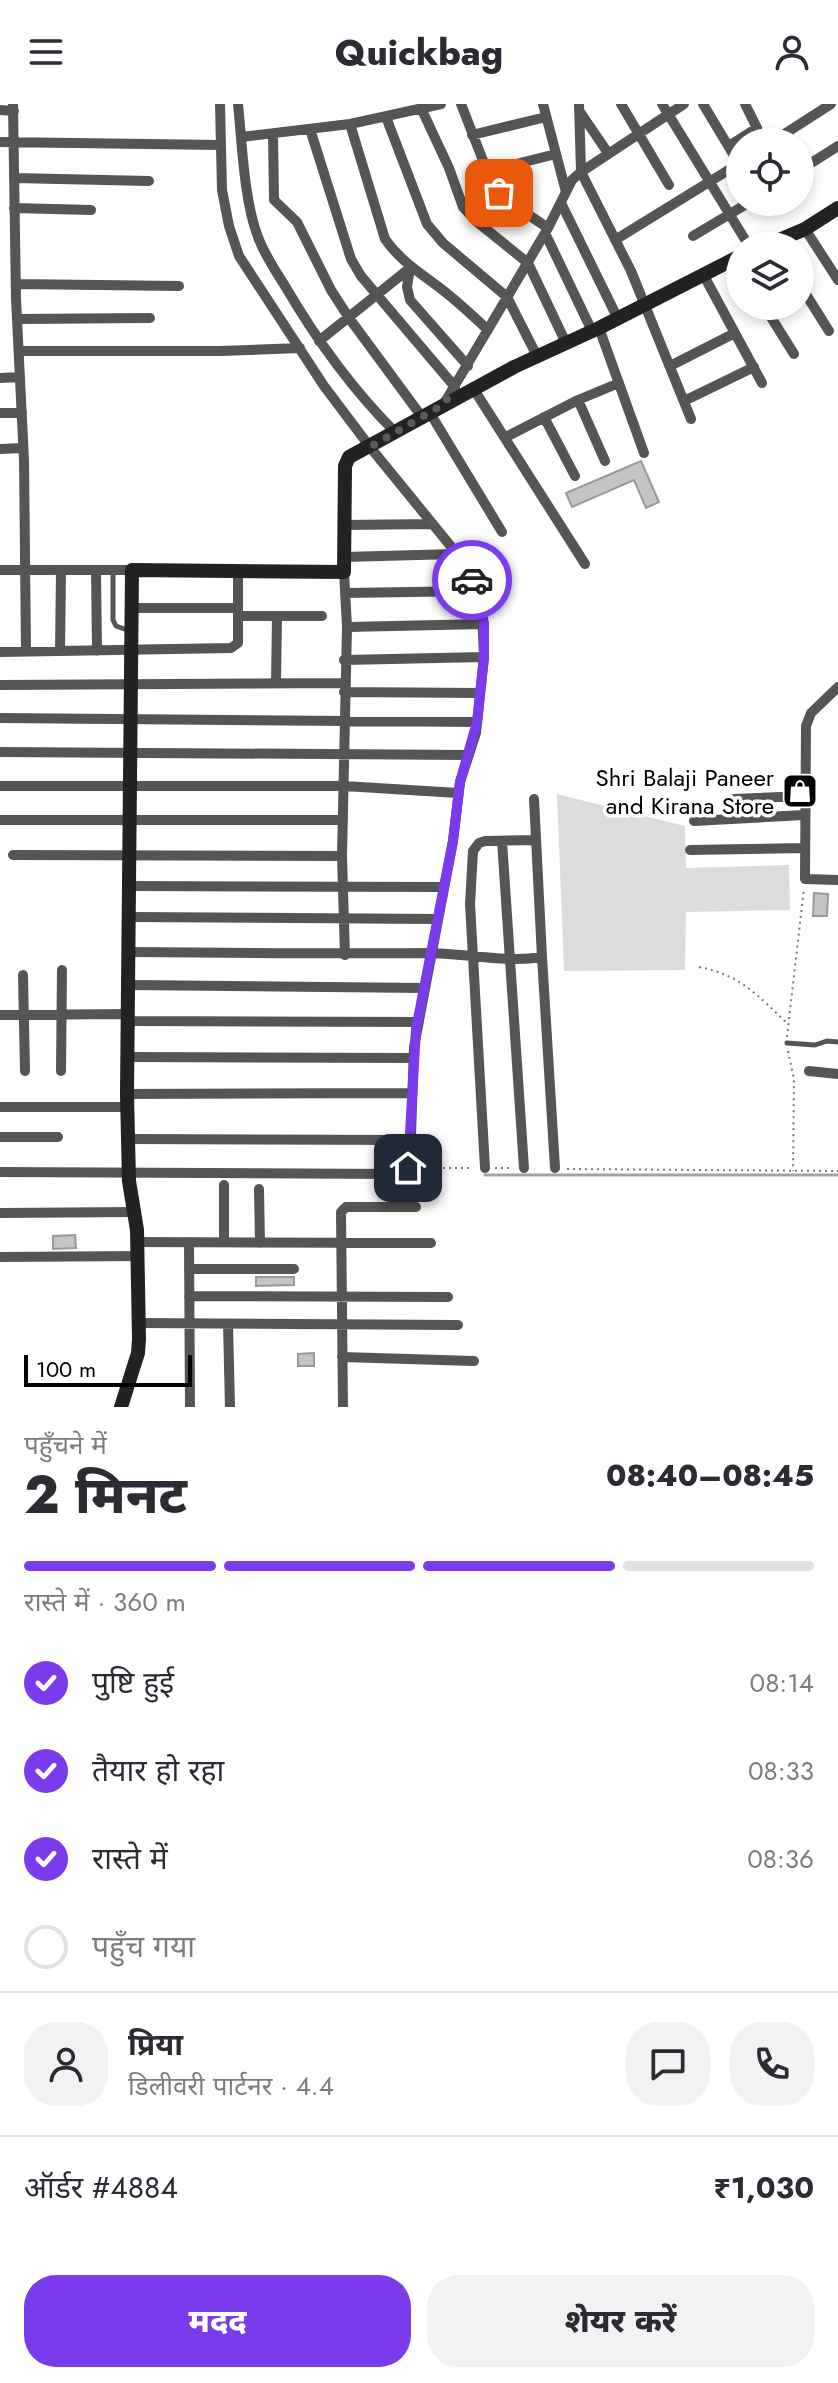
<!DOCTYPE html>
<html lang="hi">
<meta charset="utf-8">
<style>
body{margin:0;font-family:Jost,"Noto Sans Devanagari",sans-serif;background:#f2f2f3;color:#2b2b33;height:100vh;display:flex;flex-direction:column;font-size:30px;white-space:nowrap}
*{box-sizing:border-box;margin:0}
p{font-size:26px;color:#7c7c81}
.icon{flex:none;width:44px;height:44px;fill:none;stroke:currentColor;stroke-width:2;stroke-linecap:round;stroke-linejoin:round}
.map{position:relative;height:1303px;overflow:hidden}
.drawer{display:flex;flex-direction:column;background:#fff;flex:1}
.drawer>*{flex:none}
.fabs{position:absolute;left:726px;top:24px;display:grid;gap:16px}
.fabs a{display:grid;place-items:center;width:88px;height:88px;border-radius:50%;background:#fff;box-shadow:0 4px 12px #0003;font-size:40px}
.scale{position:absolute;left:24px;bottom:20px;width:168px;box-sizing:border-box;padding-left:8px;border:4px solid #000;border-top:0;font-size:22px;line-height:28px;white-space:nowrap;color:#000;-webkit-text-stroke:6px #fff;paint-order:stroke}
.pin{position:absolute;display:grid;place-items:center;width:68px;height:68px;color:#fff;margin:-34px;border-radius:16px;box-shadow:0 4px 12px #0006}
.courier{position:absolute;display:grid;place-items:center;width:80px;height:80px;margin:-40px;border:6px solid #7c3aed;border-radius:50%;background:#fff;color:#222;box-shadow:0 2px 10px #0007}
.summary em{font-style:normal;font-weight:800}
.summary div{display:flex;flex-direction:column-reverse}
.summary{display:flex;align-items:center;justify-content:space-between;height:136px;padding:0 24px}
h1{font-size:52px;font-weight:800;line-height:60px}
.bar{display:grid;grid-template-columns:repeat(4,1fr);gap:12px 8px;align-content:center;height:96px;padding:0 24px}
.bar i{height:10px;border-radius:6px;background:#e1e1e2}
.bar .selected{background:#7c3aed}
.bar p{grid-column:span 4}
.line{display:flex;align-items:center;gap:20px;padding:0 24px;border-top:2px solid #e1e1e2}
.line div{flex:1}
.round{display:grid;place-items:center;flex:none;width:84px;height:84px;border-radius:32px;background:#f2f2f3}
ol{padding:0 24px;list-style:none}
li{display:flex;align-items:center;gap:24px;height:88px}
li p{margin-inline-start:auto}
li .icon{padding:8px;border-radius:50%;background:#7c3aed;color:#fff;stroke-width:4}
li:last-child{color:#7c7c81}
li i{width:44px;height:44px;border:4px solid #e1e1e2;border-radius:50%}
.cta{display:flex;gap:16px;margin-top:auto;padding:16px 24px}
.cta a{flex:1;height:92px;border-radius:32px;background:#7c3aed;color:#fff;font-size:32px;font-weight:800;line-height:92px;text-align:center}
.cta a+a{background:#f2f2f3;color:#2b2b33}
header{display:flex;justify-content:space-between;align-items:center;height:104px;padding:0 24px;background:#fff;font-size:36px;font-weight:800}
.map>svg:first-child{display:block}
.green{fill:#dcdcdc}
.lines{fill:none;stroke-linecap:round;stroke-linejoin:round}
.stream{stroke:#a3a3a3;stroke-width:3}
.building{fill:#c4c4c4;stroke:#999;stroke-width:2}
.path{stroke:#777;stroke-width:2;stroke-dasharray:2 4;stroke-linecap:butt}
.lane{stroke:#555;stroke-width:5}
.street{stroke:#555;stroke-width:10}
.secondary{stroke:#222;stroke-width:14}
.done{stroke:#595959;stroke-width:8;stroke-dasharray:0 14.4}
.route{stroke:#7c3aed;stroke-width:10}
.labels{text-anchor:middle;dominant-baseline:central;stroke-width:7;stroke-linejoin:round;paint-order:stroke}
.poi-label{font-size:24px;fill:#000;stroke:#fff;text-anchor:end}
</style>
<header><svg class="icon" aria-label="menu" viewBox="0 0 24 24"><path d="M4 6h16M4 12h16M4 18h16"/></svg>Quickbag<svg class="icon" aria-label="person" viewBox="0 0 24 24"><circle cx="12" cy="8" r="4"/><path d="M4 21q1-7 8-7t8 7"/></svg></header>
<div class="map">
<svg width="838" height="1303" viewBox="0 0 838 1303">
<rect width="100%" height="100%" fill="#fff"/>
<!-- green -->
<path class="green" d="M557,690L685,722L686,764L789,761L790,806L686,808L685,866L564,867Z"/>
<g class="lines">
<!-- stream -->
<path class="stream" d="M485,1071H838"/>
</g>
<!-- building -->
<path class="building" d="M641,357L659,398L646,404L634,376L572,403L566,389Z
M814,789L828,790L827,812H813Z
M75,1131L76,1144L53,1145V1132Z
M256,1173H294V1181L256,1182Z
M314,1249V1262H298V1250Z"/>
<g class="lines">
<!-- path -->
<path class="path" d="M699,863C741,871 757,891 787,919
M787,933L804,784
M788,947L794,975L793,1067
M419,1064H473
M495,1064H513
M567,1065L838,1067"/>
<!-- lane -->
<path class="lane" d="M113,466V516L116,522L130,527
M787,939L815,941L827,937L838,938"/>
<!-- street -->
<path class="street" d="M13,0L16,195L24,356L26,547
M238,0C242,39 244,97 258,133C264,150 275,166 285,182C316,235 351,284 395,328
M461,0L491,77L511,99L548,124
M543,0L566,88
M621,0L669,81
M662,0L749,142
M684,0L581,68L631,167L691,315
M703,0L739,60
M421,4L449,64L463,103L476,117L528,159L566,239
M0,6L14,7
M580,8L608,49
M386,13L427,120L443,139L507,193L537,252
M350,20L385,135C399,155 416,166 436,181C454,194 471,210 488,226
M310,25L351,155L361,172L455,283
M273,30L274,96L297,118L331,186L349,214L422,313
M472,31L546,13
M241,33L350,20L441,0
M0,38L221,41
M772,38L831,0
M729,42L757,24L745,0
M800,66L838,42
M14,74L149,77
M513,77L512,61L556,50
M561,99L618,215
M14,104L91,106
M805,125L838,176
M545,129L592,227
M693,132L750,98
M615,136L740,59
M410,164L407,183L410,196L468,262
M703,170L762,279
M16,180L179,182
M800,181L829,227
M764,202L794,250
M17,215L150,214
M599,224L644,349
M319,237L410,164
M19,247H220L300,244
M670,262L735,229
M0,274L20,273
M473,284L585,460
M578,296L605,357
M684,297L754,263
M445,298L548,124L572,76L581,68L579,0
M0,309H22
M430,309L502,428
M544,313L575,372
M506,333L578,296L619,279
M0,345L23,344
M343,421L433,420
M344,453L456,450
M0,466H132
M96,466L97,547
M344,468L347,523L342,752L345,851
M345,489L477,487
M132,504H238
M238,512H322
M347,523L484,520
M60,547L61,466
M0,548L231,544L238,539V467
M344,556L484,553
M276,579L277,512
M0,581L344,579
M838,583L811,609L806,622L805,775L838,776
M344,588L480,589
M0,614L477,618
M0,648L469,651
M0,682H344L458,689
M534,695L542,853
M734,695L805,692
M0,716H343
M694,717L804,711
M502,737L524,1064
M690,746L804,744
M13,751L342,752
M128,782L444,783
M128,813L438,815
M128,848C227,849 327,850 426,849C465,849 504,859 542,853L555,1064
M23,871L25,967
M128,881L424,884
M0,911L128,910
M128,917L418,918
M128,953L413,954
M61,967L62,866
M809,967L838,970
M127,990L412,989
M0,1003H128
M0,1033H58
M129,1035L411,1036
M485,1064L470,800L473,747L479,739L485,737L536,736
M0,1068L395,1070L406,1067L410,1060L414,943L453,737L460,678L476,629L484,553L482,509L477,487L462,456L370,343L324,282L239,152L229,122L222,86L220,0
M259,1085L260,1139
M0,1109L135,1108
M138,1138L431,1139
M189,1138L190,1303
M224,1138V1081
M0,1153L138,1152
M189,1165H294
M189,1192L448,1193
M139,1219L458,1221
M228,1220L230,1303
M342,1253L474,1257
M343,1303L341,1108L346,1103H416"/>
<!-- secondary -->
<path class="secondary" d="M765,142L805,125L838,104
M121,1303L138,1249L139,1235L137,1126L129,1077L127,990L132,466L344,468L345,362L349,353L514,263L599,224L740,152"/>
</g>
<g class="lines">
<!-- done -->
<path class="done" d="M472,476L462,456L370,343L444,300L548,124L499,89"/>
<!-- route -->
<path class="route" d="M408,1064L416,925L453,737L460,678L477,618L484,553V520L479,493L472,476"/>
</g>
<!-- icons -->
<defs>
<symbol id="shop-square" viewBox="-11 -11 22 22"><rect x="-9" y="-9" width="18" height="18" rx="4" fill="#000" stroke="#fff"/><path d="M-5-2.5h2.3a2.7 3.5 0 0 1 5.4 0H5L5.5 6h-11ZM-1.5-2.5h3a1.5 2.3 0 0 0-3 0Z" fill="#fff"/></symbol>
</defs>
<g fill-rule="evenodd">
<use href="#shop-square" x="780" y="667" width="40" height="40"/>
</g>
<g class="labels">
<!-- poi labels -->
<g class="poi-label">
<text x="774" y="673">Shri Balaji Paneer<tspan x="774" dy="28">and Kirana Store</tspan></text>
</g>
</g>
</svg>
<div class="fabs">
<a><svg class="icon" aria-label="locate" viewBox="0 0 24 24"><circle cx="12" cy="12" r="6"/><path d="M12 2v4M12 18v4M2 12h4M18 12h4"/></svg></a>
<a><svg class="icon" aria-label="layers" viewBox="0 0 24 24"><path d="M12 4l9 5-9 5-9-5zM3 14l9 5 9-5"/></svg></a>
</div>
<div class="scale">100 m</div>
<div class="pin" style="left:499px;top:89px;background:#ea580c"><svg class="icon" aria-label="bag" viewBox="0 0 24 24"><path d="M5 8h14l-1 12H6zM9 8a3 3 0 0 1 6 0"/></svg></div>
<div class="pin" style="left:408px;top:1064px;background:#1f2937"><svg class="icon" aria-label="home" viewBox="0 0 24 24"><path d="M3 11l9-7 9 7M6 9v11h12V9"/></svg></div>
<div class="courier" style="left:472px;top:476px"><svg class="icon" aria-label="car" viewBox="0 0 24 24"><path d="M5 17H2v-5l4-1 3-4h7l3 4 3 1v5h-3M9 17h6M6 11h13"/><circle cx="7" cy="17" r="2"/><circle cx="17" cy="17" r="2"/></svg></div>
</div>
<section class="drawer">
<div class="summary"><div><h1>2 मिनट</h1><p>पहुँचने में</p></div><em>08:40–08:45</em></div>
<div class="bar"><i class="selected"></i><i class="selected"></i><i class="selected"></i><i></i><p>रास्ते में · 360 m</p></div>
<ol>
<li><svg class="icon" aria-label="check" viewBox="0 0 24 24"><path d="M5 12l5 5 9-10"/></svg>पुष्टि हुई<p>08:14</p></li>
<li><svg class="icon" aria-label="check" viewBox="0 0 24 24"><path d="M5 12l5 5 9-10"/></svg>तैयार हो रहा<p>08:33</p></li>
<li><svg class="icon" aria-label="check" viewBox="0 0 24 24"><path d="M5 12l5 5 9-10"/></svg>रास्ते में<p>08:36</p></li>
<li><i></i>पहुँच गया</li>
</ol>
<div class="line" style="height:144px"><a class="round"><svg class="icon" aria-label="person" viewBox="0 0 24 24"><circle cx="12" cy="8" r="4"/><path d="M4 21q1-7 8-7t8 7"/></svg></a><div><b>प्रिया</b><p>डिलीवरी पार्टनर · 4.4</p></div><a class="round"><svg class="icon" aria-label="chat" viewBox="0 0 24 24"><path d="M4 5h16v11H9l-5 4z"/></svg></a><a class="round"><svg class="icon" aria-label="phone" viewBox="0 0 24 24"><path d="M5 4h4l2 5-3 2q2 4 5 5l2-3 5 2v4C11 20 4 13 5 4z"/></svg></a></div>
<div class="line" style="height:104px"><div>ऑर्डर #4884</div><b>₹1,030</b></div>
<div class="cta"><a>मदद</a><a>शेयर करें</a></div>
</section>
